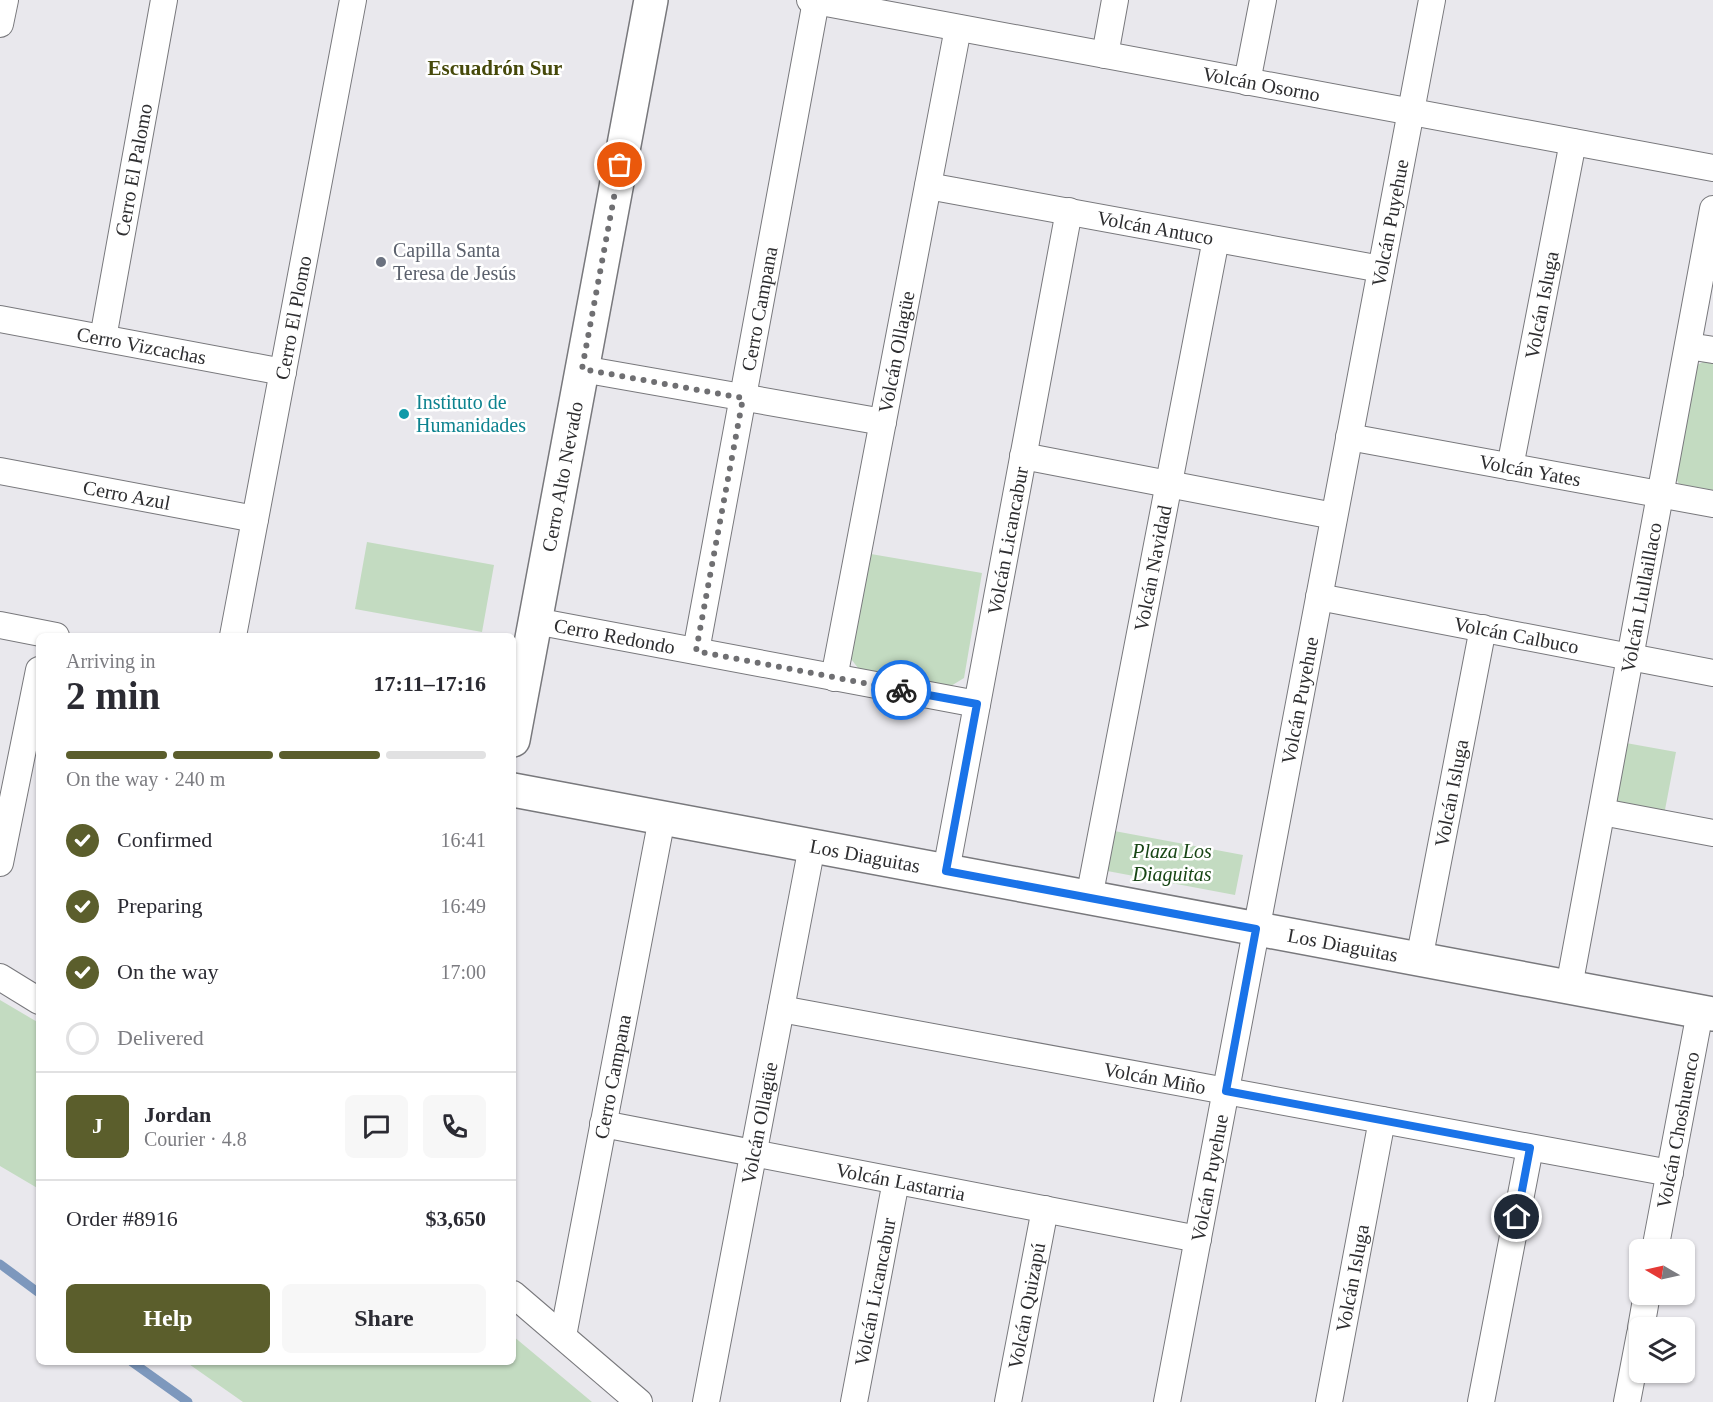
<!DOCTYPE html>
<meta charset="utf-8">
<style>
body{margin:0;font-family:Georgia,serif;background:#f7f7f7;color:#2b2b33;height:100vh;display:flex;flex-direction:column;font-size:22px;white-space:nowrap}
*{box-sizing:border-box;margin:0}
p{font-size:20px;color:#7c7c81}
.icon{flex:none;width:33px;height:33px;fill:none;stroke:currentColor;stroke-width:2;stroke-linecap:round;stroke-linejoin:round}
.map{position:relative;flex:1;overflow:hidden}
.details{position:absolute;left:36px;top:633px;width:480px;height:732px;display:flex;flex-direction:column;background:#fff;border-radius:9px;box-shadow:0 2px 4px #0004}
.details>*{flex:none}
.needle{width:39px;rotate:279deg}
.controls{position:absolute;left:1629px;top:1239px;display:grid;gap:12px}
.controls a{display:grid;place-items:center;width:66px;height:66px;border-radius:9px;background:#fff;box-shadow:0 2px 4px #0004;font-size:30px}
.pin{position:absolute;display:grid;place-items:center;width:51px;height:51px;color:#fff;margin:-26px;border:3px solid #fff;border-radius:50%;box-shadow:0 2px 6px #0007}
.courier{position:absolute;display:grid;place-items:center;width:60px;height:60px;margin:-30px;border:4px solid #1a73e8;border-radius:50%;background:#fff;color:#222;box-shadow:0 2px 8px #0007}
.head em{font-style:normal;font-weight:700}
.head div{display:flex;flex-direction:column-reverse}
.head{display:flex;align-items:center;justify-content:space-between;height:102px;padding:0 30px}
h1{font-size:39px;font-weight:700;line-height:45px}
.bar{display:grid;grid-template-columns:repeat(4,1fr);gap:9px 6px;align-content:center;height:72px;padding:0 30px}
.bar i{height:8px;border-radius:4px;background:#e1e1e2}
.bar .selected{background:#5b5e2c}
.bar p{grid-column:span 4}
.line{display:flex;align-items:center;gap:15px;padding:0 30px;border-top:2px solid #e1e1e2}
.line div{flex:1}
.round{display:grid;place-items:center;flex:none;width:63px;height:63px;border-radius:9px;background:#f7f7f7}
ol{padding:0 30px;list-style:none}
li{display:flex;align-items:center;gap:18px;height:66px}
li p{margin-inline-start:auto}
li .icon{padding:6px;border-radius:50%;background:#5b5e2c;color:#fff;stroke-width:4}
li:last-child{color:#7c7c81}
li i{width:33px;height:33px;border:3px solid #e1e1e2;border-radius:50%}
.primary-button{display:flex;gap:12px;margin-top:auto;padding:12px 30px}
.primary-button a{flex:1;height:69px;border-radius:9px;background:#5b5e2c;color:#fff;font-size:24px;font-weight:700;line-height:69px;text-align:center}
.primary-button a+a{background:#f7f7f7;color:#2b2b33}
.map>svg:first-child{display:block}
.green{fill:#c3dbc1}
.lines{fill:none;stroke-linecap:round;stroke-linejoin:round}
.stream{stroke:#7d98bd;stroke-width:9}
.street-casing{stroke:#78787c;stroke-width:28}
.secondary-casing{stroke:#78787c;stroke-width:36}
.street{stroke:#fff;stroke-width:26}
.secondary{stroke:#fff;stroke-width:33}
.done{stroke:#6f6f72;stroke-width:6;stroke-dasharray:0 10.8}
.route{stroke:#1a73e8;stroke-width:8}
.worship-dot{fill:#6b7280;stroke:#fff;stroke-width:2}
.culture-dot{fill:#0f9aa8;stroke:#fff;stroke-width:2}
.labels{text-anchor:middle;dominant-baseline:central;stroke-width:5;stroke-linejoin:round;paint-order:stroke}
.street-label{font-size:20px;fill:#2e2e30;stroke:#fff}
.worship-label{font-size:20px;fill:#5b616d;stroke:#fff;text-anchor:start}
.culture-label{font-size:20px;fill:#0d838f;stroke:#fff;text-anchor:start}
.park-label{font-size:20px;font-style:italic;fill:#184615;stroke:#fff}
.neighbourhood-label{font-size:21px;font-weight:bold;fill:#46490a;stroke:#fff}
</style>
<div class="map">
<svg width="1713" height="1402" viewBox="0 0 1713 1402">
<rect width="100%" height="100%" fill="#e9e8ed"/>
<!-- green -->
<path class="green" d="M1705,361L1713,363V490L1679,484L1673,473L1695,366Z
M367,542L494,565L482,632L355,609Z
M865,553L982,573L964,678L946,689L862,673L844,650Z
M1626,743L1676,752L1664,815L1614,806Z
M1109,830L1243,855L1235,895L1102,870Z
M0,1000L39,1023V1189L0,1166Z
M513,1336L592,1402H243L186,1362H513Z"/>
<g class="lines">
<!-- stream -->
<path class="stream" d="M0,1264L39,1293
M132,1362L188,1402"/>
<defs>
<g id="street">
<path id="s1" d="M810,0L1713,168"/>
<path d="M0,24L5,0"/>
<path d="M1105,55L1115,0"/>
<path d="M1247,82L1263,0"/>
<path id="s2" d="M928,186L1381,269"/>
<path id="s3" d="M0,319L283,372"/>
<path id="s4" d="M103,338L164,0"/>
<path d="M1688,346L1713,350"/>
<path d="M582,369L883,422"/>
<path id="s5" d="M1349,437L1713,504"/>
<path d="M1023,456L1334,516"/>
<path id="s6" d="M1510,467L1573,142"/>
<path id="s7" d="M0,471L255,519"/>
<path id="s8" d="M1319,597L1713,673"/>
<path id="s9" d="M535,621L977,704"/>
<path d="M0,625L56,636"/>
<path id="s10" d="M233,636L353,0"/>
<path id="s11" d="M696,651L816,1"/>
<path id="s12" d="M834,678L958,28"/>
<path d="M1602,812L1713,833"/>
<path d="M0,863L39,670"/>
<path id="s13" d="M946,871L1069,211"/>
<path id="s14" d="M1089,898L1216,239"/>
<path id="s15" d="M1419,960L1483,628"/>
<path d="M0,977L39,1001"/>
<path id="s16" d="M1569,987L1713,209"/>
<path id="s17" d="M781,1009L1670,1173"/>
<path id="s18" d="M603,1124L1198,1239"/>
<path id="s19" d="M1655,1250L1700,1012"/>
<path d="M513,1294L639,1402"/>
<path d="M1641,1328L1647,1294"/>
<path id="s20" d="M563,1336L662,818"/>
<path id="s21" d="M706,1402L812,846"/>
<path id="s22" d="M854,1402L896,1181"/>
<path id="s23" d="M1008,1402L1045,1209"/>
<path id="s24" d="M1167,1402L1432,0"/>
<path id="s25" d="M1329,1402L1382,1120"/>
<path d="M1481,1402L1530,1148"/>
<path d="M1627,1402L1640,1334"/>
</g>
<g id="secondary">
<path id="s26" d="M513,740L651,0"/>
<path id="s27" d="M513,790L1713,1014"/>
</g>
</defs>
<!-- street casing -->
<use href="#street" class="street-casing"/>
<!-- secondary casing -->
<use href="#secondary" class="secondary-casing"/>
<!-- street -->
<use href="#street" class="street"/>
<!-- secondary -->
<use href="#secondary" class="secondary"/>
</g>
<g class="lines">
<!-- done -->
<path class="done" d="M620,165L582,369L743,398L696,651L901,690"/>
<!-- route -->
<path class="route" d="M901,690L977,704L946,871L1256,929L1226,1091L1530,1148L1517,1217"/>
</g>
<!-- markers -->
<circle class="worship-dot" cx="381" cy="262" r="6"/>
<circle class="culture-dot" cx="404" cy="414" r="6"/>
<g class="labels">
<!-- street labels -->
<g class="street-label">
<text stroke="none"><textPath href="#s1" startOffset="459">Volcán Osorno</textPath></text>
<text stroke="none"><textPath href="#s4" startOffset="171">Cerro El Palomo</textPath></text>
<text stroke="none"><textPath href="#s24" startOffset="1200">Volcán Puyehue</textPath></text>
<text stroke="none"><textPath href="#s2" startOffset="231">Volcán Antuco</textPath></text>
<text stroke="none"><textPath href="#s6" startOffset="165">Volcán Isluga</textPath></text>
<text stroke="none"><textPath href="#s11" startOffset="348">Cerro Campana</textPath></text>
<text stroke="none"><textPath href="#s10" startOffset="324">Cerro El Plomo</textPath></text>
<text stroke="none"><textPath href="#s3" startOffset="144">Cerro Vizcachas</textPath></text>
<text stroke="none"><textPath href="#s12" startOffset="332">Volcán Ollagüe</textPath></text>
<text stroke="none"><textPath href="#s5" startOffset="184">Volcán Yates</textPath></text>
<text stroke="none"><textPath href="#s26" startOffset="268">Cerro Alto Nevado</textPath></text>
<text stroke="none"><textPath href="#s7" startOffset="129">Cerro Azul</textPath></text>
<text stroke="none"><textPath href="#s13" startOffset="336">Volcán Licancabur</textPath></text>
<text stroke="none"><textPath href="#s14" startOffset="336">Volcán Navidad</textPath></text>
<text stroke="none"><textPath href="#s16" startOffset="396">Volcán Llullaillaco</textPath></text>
<text stroke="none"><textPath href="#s8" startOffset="201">Volcán Calbuco</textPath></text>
<text stroke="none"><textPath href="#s9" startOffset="81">Cerro Redondo</textPath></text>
<text stroke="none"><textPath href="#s24" startOffset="714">Volcán Puyehue</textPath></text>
<text stroke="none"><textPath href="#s15" startOffset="170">Volcán Isluga</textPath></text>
<text stroke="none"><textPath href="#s27" startOffset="358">Los Diaguitas</textPath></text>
<text stroke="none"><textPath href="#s27" startOffset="844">Los Diaguitas</textPath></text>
<text stroke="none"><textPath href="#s20" startOffset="264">Cerro Campana</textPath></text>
<text stroke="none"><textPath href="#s17" startOffset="380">Volcán Miño</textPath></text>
<text stroke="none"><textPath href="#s21" startOffset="284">Volcán Ollagüe</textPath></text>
<text stroke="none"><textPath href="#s19" startOffset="122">Volcán Choshuenco</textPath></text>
<text stroke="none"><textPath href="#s24" startOffset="228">Volcán Puyehue</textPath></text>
<text stroke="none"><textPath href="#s18" startOffset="303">Volcán Lastarria</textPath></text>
<text stroke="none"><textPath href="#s25" startOffset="126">Volcán Isluga</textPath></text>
<text stroke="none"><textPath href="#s22" startOffset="112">Volcán Licancabur</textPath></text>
<text stroke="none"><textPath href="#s23" startOffset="98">Volcán Quizapú</textPath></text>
</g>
<!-- worship labels -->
<g class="worship-label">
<text x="393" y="250">Capilla Santa<tspan x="393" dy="23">Teresa de Jesús</tspan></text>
</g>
<!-- culture labels -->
<g class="culture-label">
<text x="416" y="402">Instituto de<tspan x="416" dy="23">Humanidades</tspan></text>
</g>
<!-- park labels -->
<g class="park-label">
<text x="1172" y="851">Plaza Los<tspan x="1172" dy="23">Diaguitas</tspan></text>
</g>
<!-- neighbourhood labels -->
<g class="neighbourhood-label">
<text x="495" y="68">Escuadrón Sur</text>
</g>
</g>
</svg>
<div class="controls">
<a><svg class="needle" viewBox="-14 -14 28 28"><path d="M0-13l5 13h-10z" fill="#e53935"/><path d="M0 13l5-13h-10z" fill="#7c7c81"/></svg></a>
<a><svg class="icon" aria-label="layers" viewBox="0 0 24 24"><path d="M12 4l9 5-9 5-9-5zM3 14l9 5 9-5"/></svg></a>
</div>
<div class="pin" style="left:620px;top:165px;background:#ea580c"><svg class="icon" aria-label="bag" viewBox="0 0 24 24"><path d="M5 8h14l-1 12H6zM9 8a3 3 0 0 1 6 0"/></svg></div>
<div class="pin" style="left:1517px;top:1217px;background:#1f2937"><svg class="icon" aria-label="home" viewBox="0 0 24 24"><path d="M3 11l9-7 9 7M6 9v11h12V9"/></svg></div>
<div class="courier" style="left:901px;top:690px"><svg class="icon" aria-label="bike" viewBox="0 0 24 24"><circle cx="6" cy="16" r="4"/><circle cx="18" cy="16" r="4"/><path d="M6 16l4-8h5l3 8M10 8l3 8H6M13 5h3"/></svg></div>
<section class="details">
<div class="head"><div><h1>2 min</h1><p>Arriving in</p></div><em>17:11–17:16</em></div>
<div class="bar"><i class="selected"></i><i class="selected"></i><i class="selected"></i><i></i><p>On the way · 240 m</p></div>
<ol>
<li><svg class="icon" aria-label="check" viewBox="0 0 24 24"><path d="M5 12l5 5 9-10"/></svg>Confirmed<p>16:41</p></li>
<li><svg class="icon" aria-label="check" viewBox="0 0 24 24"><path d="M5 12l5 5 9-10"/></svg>Preparing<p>16:49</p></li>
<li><svg class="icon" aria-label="check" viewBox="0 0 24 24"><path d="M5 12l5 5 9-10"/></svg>On the way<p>17:00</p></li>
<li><i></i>Delivered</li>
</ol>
<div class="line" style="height:108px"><b class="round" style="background:#5b5e2c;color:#fff">J</b><div><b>Jordan</b><p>Courier · 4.8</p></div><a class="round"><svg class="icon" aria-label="chat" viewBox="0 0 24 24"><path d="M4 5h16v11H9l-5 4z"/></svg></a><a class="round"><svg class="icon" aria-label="phone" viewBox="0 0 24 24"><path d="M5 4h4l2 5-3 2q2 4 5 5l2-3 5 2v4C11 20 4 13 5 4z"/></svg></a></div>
<div class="line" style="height:78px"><div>Order #8916</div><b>$3,650</b></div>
<div class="primary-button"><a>Help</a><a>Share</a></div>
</section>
</div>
